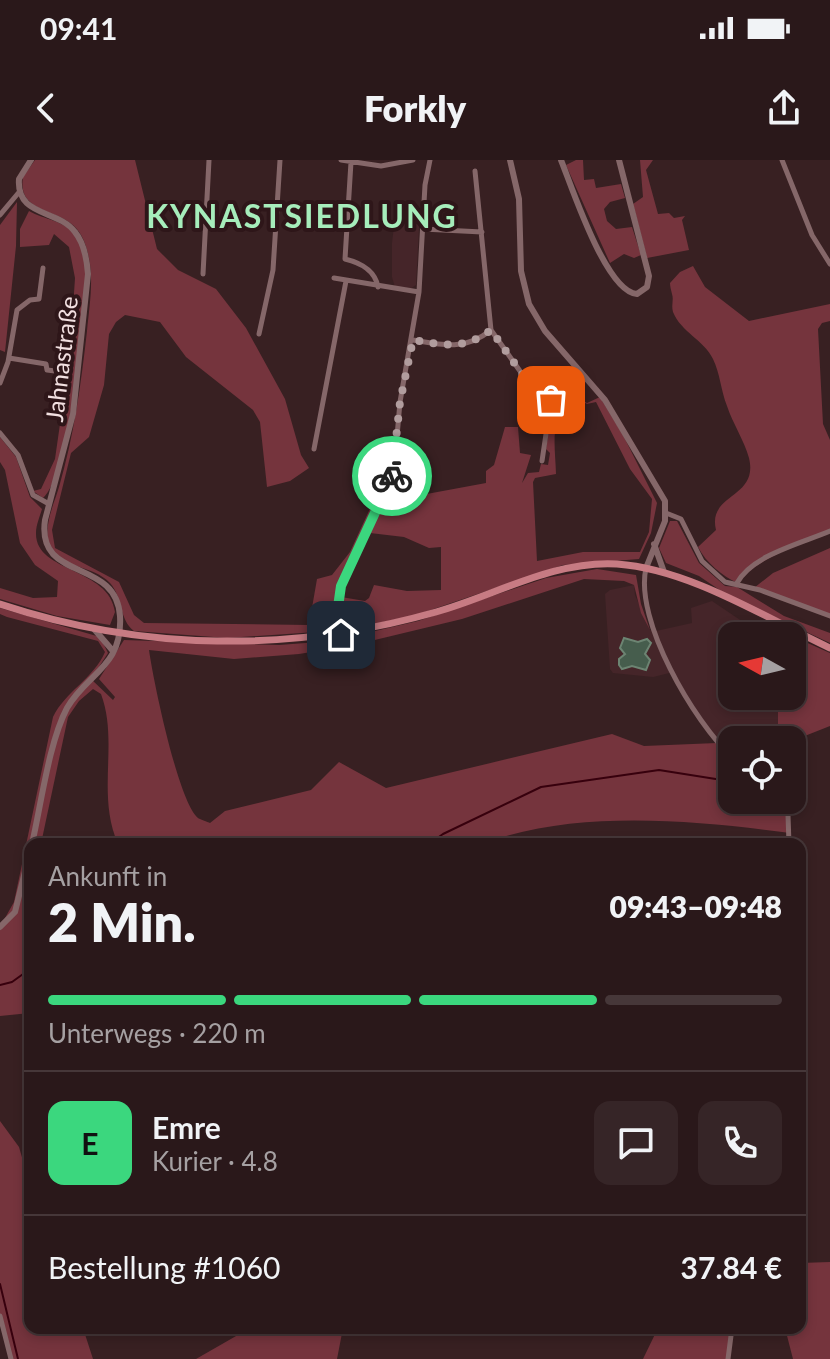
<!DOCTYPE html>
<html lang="de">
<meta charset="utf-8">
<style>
body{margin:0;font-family:Lato,sans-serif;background:#362527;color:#f1f3f6;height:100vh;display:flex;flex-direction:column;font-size:30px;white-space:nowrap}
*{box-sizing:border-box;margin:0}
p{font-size:26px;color:#a5a0a2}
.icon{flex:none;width:44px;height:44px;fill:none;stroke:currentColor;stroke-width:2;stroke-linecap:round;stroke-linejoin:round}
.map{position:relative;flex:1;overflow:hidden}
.side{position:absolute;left:24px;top:678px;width:782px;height:496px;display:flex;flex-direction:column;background:#2a181a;border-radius:16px;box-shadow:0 4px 12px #0003,0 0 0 2px #463739}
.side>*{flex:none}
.needle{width:52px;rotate:278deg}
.buttons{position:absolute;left:718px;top:462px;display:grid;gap:16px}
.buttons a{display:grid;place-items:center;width:88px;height:88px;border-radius:16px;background:#2a181a;box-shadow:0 4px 12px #0003,0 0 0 2px #463739;font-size:40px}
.pin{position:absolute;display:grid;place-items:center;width:68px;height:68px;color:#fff;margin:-34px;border-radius:16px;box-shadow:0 4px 12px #0006}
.courier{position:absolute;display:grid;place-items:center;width:80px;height:80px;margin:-40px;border:6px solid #3bd77e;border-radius:50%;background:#fff;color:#222;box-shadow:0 2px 10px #0007}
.overview em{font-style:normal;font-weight:800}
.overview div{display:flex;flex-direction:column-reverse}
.overview{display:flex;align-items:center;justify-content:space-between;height:136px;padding:0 24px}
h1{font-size:52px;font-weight:800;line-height:60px}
.bar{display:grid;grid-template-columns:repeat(4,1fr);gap:12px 8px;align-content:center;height:96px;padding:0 24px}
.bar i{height:10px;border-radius:6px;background:#463739}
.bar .on{background:#3bd77e}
.bar p{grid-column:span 4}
.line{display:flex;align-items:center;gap:20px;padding:0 24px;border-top:2px solid #463739}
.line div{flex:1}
.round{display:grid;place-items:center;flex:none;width:84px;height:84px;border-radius:16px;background:#362527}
.status{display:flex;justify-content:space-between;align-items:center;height:56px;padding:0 40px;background:#2a181a;direction:ltr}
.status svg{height:22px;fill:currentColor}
header{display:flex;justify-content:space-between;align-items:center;height:104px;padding:0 24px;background:#2a181a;font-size:36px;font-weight:800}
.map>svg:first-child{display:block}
.built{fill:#452529}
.green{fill:#75343d;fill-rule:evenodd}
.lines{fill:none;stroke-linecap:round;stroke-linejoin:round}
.stream{stroke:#37000d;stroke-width:2}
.building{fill:#465d4d;stroke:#6c8472;stroke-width:2}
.minor{stroke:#856769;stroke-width:5}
.tertiary{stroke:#856769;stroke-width:6}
.primary{stroke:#c77b83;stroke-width:7}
.done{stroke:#b19d9e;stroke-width:8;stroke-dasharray:0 14.4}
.route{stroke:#3bd77e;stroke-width:10}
.labels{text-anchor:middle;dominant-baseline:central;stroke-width:8;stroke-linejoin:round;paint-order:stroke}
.street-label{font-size:24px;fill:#f2e0e1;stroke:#2e1619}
.district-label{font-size:32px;font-weight:bold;letter-spacing:2px;fill:#a6edbb;stroke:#2e1619}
</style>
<div class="status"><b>09:41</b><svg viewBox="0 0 49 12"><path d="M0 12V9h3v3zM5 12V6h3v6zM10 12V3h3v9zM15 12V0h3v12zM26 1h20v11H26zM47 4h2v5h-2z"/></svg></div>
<header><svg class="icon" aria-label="back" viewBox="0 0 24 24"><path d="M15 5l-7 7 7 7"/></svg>Forkly<svg class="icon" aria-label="share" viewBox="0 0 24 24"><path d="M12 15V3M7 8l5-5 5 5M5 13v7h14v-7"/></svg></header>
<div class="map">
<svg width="830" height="1199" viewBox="0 0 830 1199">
<rect width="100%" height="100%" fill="#382022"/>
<!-- built -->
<path class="built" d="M406,48L420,49L416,125L410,129L395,127L392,117V83L396,49Z
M634,425L635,435L650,470L656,471L692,463L691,448L712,441L749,466L758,476H732V536H783L789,580H732V597L717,583L673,512L653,517L613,513L610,509L605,434L610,430Z"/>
<!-- green -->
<path class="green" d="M35,0H135L157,89L178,110L216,129L246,168L285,239L301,295L309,308L290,321L267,327L260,262L253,250L186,197L160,162L125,155L116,162L109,174L104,225L89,277L71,293L52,370L55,388L119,422L134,455L144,463L309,465L317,419L332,415L350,392L374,340L378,341L338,425L336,463L331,471L227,478L134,471C119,460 123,437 110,423C93,405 62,409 50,386C42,369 54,344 59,327C74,276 81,224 87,171C89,150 93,126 90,104C88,91 84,75 74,66C55,48 17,52 23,17Z
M576,0H583L584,20L594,19L596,28L621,24L625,38L610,42L604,49L607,61L616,69L632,67L641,95L634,98L624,94L610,103L566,5Z
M640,0H653L646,10L658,54L669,53L674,58L685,56L682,60L689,90L647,98L633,44L643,37Z
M17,42L16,86L5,192L0,190V65Z
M29,51C44,60 66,60 76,77C84,90 86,109 86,124C84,161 68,318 43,338L33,331L41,329L55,299L70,194L75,118L69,87L54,74L49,85L20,87V69Z
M693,106L705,127L749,161L830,144V161L822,163L818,169L823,264L830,280V371C797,386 761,396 737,423C723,416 706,403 698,387L716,370C707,333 759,339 749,298C744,280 733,264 727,246C721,231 720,213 713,199C704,180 681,172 673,152C671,145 674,140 672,134C671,130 670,126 670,123L680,112Z
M572,234L587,243L600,237L624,277L657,343L651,373L639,399L563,405L416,455L350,469L345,466L341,454V437L365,441L369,438L374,425L407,431L441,430V387L429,388L404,377L370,373L389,333L405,338L486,323V311L494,305L505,267H518L520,293L531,295L522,323L528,313L539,312L541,304L548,305L550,293L546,289L553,242L562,246ZM572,236L587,244L596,242L630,309L652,339L649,372L640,392H583L537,401L533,322L535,318L556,314C555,282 549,261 572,236Z
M0,277L16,297L30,337L42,349C40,356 36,365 36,373C35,413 109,407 115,452L110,465L57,456L0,439V428L33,438L57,437L58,421L35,405L20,383L5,310L0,302Z
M670,361H677L699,403L725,426L737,427L784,456L830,473V483L727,435L699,416L666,403L659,388Z
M830,388V456L754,428L773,413Z
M597,409L636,415L641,444L650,470L641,453L634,425L624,421L584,419L462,459L354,485L299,494L234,499L149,490C153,519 178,641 198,658C199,659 208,662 210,663L225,651L311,630L339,602L386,628L612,574L644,586L717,583L726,591L732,588V640H781L785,646L790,673C693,660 574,649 482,684H118C96,634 119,582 101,534L93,529L79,541L68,557L42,679L41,684H30V763L24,771L30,778V853L0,856V767L14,742L53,557C65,532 94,518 105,492L98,481L7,457L0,454V448L100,477L108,493L91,519L113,540L115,537L99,519L124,480L279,485L332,481L418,461L546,418Z
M792,476L830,493V566L792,581L773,580L786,573L778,565V536H792Z
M0,961L19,987L30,1025V1168H83L93,1199H11L0,1156Z
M830,1102V1199H793L785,1168H800V1103Z
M250,1168H343L337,1199H196Z
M658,1168H732L728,1199H643Z"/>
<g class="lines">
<!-- stream -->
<path class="stream" d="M429,684L443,674L541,627L659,610L722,620
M0,825L12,822L30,809
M0,1124L18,1199"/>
</g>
<!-- building -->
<path class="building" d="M624,478L638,482L647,479L651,483L645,494L650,500L646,510L632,506L622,509L619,505V499L625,494L620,488Z"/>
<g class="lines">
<!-- minor -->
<path class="minor" d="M341,0L381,6L413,0
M782,0L812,75L830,104
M351,2L345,99C361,103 375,110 378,127
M475,11L491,170L532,228L551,240L542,301
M0,55L20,31
M423,69L482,72
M203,114L209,0
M334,118L419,132
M259,174L273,110L280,0
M413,180C443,185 465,191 491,170
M9,198L46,204L47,210L55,211
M0,223L8,202L17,150L30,140L39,139L43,108
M0,273L18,295L33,335L49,344
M314,289L346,121
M666,353L681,359L702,401L725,422L760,430L830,456
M646,408C634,460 694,562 732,597
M737,423C752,395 802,383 830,371
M340,472L338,447L341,426L394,311L400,242L419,132L425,25L430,0
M781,640L788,655L789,684
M0,1156L11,1199
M728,1199L732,1168"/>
<!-- tertiary -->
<path class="tertiary" d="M31,0L19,19C16,57 58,49 75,72C84,83 87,100 88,114L73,254L45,360C36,423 116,397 120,456C123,507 87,513 67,548C49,582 41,645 32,684
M510,0L519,39L521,111L529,144L545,171L605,240L665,341V361L646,408
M561,0C572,27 606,132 637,134L647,127L649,116L619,0
M654,384L664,412
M94,469L113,491
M0,767L15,752L30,691"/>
<!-- primary -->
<path class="primary" d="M0,444C142,491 292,493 436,452C494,436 554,400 617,404C689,409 764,457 830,488"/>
</g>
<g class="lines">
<!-- done -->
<path class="done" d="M392,316L400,242L413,180C443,185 465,190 491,170L532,228L551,240"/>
<!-- route -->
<path class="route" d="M341,475L338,447L341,426L392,316"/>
</g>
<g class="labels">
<!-- street labels -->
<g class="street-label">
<text transform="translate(61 199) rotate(-83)">Jahnastraße</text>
</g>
<!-- district labels -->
<g class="district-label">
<text x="302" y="55">KYNASTSIEDLUNG</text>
</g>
</g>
</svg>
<div class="buttons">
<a><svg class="needle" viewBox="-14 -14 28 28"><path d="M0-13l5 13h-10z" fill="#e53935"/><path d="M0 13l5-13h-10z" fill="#a5a0a2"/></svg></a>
<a><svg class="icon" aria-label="locate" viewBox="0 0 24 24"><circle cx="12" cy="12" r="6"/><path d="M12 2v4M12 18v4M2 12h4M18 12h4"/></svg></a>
</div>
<div class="pin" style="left:551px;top:240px;background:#ea580c"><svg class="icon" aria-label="bag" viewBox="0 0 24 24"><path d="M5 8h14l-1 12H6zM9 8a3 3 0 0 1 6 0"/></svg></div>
<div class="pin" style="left:341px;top:475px;background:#1f2937"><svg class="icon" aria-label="home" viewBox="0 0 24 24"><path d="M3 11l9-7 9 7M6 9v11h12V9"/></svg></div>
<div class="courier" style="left:392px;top:316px"><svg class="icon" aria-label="bike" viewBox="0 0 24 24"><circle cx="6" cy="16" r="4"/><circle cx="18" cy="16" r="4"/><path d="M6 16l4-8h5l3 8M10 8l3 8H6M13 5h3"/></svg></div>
<section class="side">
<div class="overview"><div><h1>2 Min.</h1><p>Ankunft in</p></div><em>09:43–09:48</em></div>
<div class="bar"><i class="on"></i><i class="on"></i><i class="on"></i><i></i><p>Unterwegs · 220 m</p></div>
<div class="line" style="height:144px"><b class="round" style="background:#3bd77e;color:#111">E</b><div><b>Emre</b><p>Kurier · 4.8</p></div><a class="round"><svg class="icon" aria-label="chat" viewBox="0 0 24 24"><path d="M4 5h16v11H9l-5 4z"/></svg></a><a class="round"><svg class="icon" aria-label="phone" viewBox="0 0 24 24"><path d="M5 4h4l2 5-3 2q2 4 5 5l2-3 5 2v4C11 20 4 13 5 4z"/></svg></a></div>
<div class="line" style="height:104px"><div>Bestellung #1060</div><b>37.84 €</b></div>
</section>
</div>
